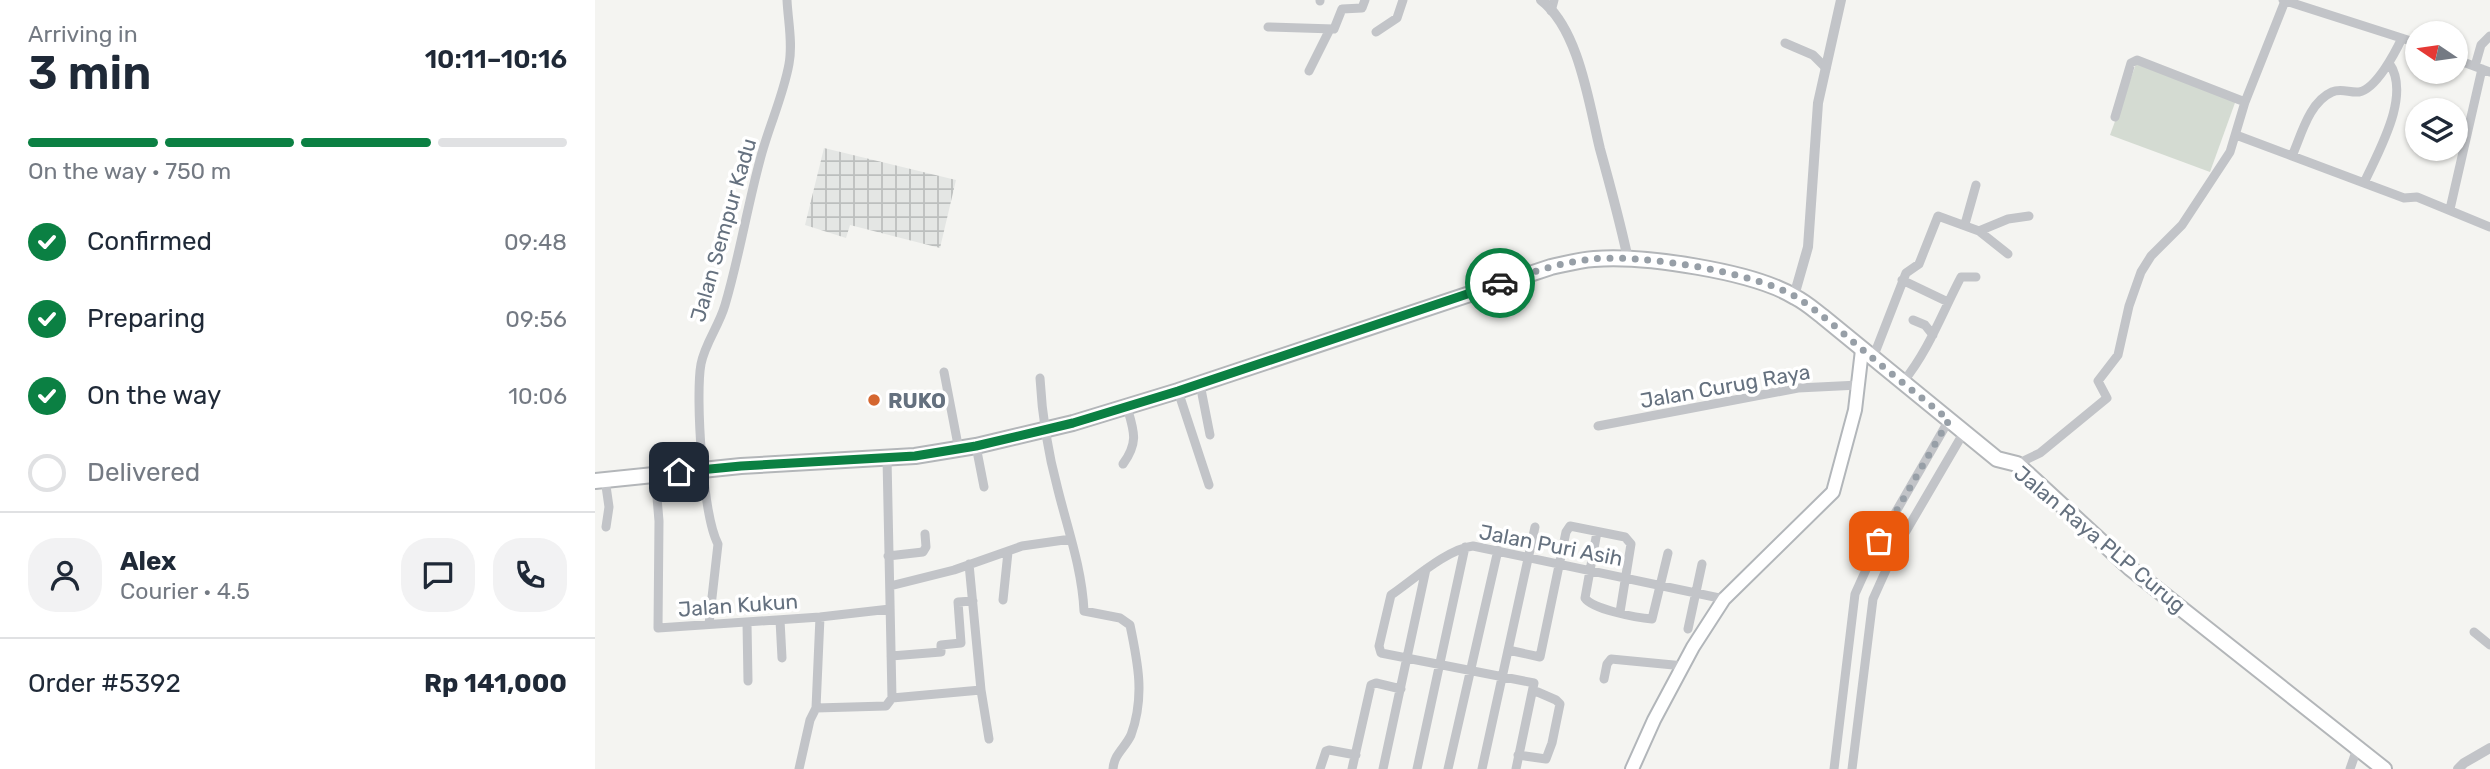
<!DOCTYPE html>
<meta charset="utf-8">
<style>
body{margin:0;font-family:Rubik,sans-serif;background:#f2f2f3;color:#1f2937;height:100vh;display:flex;flex-direction:column;font-size:26px;white-space:nowrap}
*{box-sizing:border-box;margin:0}
p{font-size:23px;color:#747a83}
.icon{flex:none;width:38px;height:38px;fill:none;stroke:currentColor;stroke-width:2;stroke-linecap:round;stroke-linejoin:round}
.map{position:relative;flex:1;overflow:hidden}
.details{display:flex;flex-direction:column;background:#fff;width:595px}
.details>*{flex:none}
.needle{width:46px;rotate:283deg}
.fabs{position:absolute;left:1810px;top:21px;display:grid;gap:14px}
.fabs a{display:grid;place-items:center;width:63px;height:63px;border-radius:50%;background:#fff;box-shadow:0 2px 5px #0004;font-size:35px}
.pin{position:absolute;display:grid;place-items:center;width:60px;height:60px;color:#fff;margin:-30px;border-radius:14px;box-shadow:0 4px 10px #0006}
.courier{position:absolute;display:grid;place-items:center;width:70px;height:70px;margin:-35px;border:5px solid #0b8043;border-radius:50%;background:#fff;color:#222;box-shadow:0 2px 9px #0007}
.headline em{font-style:normal;font-weight:600}
.headline div{display:flex;flex-direction:column-reverse}
.headline{display:flex;align-items:center;justify-content:space-between;height:119px;padding:0 28px}
h1{font-size:46px;font-weight:600;line-height:52px}
.bar{display:grid;grid-template-columns:repeat(4,1fr);gap:10px 7px;align-content:center;height:84px;padding:0 28px}
.bar i{height:9px;border-radius:5px;background:#e0e1e3}
.bar .current{background:#0b8043}
.bar p{grid-column:span 4}
.line{display:flex;align-items:center;gap:18px;padding:0 28px;border-top:2px solid #e0e1e3}
.line div{flex:1}
.round{display:grid;place-items:center;flex:none;width:74px;height:74px;border-radius:28px;background:#f2f2f3}
ol{padding:0 28px;list-style:none}
li{display:flex;align-items:center;gap:21px;height:77px}
li p{margin-inline-start:auto}
li .icon{padding:7px;border-radius:50%;background:#0b8043;color:#fff;stroke-width:4}
li:last-child{color:#747a83}
li i{width:38px;height:38px;border:4px solid #e0e1e3;border-radius:50%}
main{display:flex;flex:1;min-height:0}
.map>svg:first-child{display:block}
.industrial{fill:url(#industrial-grid)}
.park{fill:#d4dbd2}
.lines{fill:none;stroke-linecap:round;stroke-linejoin:round}
.secondary-casing{stroke:#b2b6ba;stroke-width:16}
.primary-casing{stroke:#b3b6b9;stroke-width:18}
.minor{stroke:#c2c4c8;stroke-width:9}
.tertiary{stroke:#c2c4c8;stroke-width:10}
.secondary{stroke:#fff;stroke-width:12}
.primary{stroke:#fff;stroke-width:14}
.done{stroke:#979fa7;stroke-width:7;stroke-dasharray:0 12.6}
.route{stroke:#0b8043;stroke-width:9}
.poi-dot{fill:#d56730;stroke:#fff;stroke-width:2.5}
.labels{text-anchor:middle;dominant-baseline:central;stroke-width:7;stroke-linejoin:round;paint-order:stroke}
.street-label{font-size:21px;fill:#65717f;stroke:#fff}
.poi-label{font-size:21px;font-weight:bold;fill:#65717f;stroke:#fff;text-anchor:start}
</style>
<main>
<section class="details">
<div class="headline"><div><h1>3 min</h1><p>Arriving in</p></div><em>10:11–10:16</em></div>
<div class="bar"><i class="current"></i><i class="current"></i><i class="current"></i><i></i><p>On the way · 750 m</p></div>
<ol>
<li><svg class="icon" aria-label="check" viewBox="0 0 24 24"><path d="M5 12l5 5 9-10"/></svg>Confirmed<p>09:48</p></li>
<li><svg class="icon" aria-label="check" viewBox="0 0 24 24"><path d="M5 12l5 5 9-10"/></svg>Preparing<p>09:56</p></li>
<li><svg class="icon" aria-label="check" viewBox="0 0 24 24"><path d="M5 12l5 5 9-10"/></svg>On the way<p>10:06</p></li>
<li><i></i>Delivered</li>
</ol>
<div class="line" style="height:126px"><a class="round"><svg class="icon" aria-label="person" viewBox="0 0 24 24"><circle cx="12" cy="8" r="4"/><path d="M4 21q1-7 8-7t8 7"/></svg></a><div><b>Alex</b><p>Courier · 4.5</p></div><a class="round"><svg class="icon" aria-label="chat" viewBox="0 0 24 24"><path d="M4 5h16v11H9l-5 4z"/></svg></a><a class="round"><svg class="icon" aria-label="phone" viewBox="0 0 24 24"><path d="M5 4h4l2 5-3 2q2 4 5 5l2-3 5 2v4C11 20 4 13 5 4z"/></svg></a></div>
<div class="line" style="height:91px"><div>Order #5392</div><b>Rp 141,000</b></div>
</section>
<div class="map">
<svg width="1895" height="769" viewBox="0 0 1895 769">
<defs>
<pattern id="industrial-grid" width="8" height="8" patternUnits="userSpaceOnUse" patternTransform="scale(1.75)"><rect width="8" height="8" fill="#e4e6e4"/><path d="M0 4h8M4 0v8" fill="none" stroke="#bcbfbe"/></pattern>
</defs>
<rect width="100%" height="100%" fill="#f4f4f1"/>
<!-- industrial -->
<path class="industrial" d="M229,148L361,180L345,248L255,225L251,238L210,225Z"/>
<!-- park -->
<path class="park" d="M1541,64L1641,100L1615,172L1515,135Z"/>
<g class="lines">
<defs>
<path id="secondary" d="M1037,769L1059,720L1098,647L1129,599L1238,492L1260,410L1267,350"/>
<path id="primary" d="M0,481L146,466L320,456L381,446L478,423L583,391L956,267C970,264 984,260 999,259C1048,255 1158,271 1200,297C1210,302 1218,309 1227,316L1402,459L1422,464L1535,568L1789,769"/>
</defs>
<!-- secondary casing -->
<use href="#secondary" class="secondary-casing"/>
<!-- primary casing -->
<use href="#primary" class="primary-casing"/>
<!-- minor -->
<path class="minor" d="M1688,0L1822,43
M725,1V0
M956,11L959,0
M673,27L739,29L747,9L767,8L770,0
M781,32L802,18L808,0
M1190,43L1218,55L1231,68
M1860,59L1895,72
M1880,66L1886,45L1895,36
M714,71L734,31
M1520,117L1536,63L1542,60L1650,102
M1641,135L1697,156C1706,136 1714,102 1737,92C1746,88 1755,93 1764,92C1781,89 1800,53 1807,38
M1697,156L1809,198L1822,197L1895,227
M1769,183C1783,152 1817,95 1794,63
M1855,209L1887,69
M1370,224L1381,185
M1384,231L1413,219L1434,216
M1307,280L1353,302
M1318,320L1330,325L1338,335
M1274,355L1281,350L1311,273L1324,264L1343,216L1384,231L1413,254
M349,372L363,445L361,449
M445,378C447,416 453,453 463,490C473,530 487,569 489,611L525,618L535,625C543,663 550,697 536,735C530,748 519,754 518,769
M1308,382C1334,350 1347,313 1366,277H1381
M605,384L615,435
M583,391L614,485
M1003,426L1203,388L1264,385
M381,446L389,487
M528,464C544,442 539,431 532,407
M1422,464L1445,453L1512,398L1503,381L1523,355L1534,306L1546,272L1556,256L1587,225L1635,152L1650,102L1690,1
M60,474L64,521L63,628L225,617L295,609
M10,479L14,507L11,527
M1002,532L990,598C997,609 1042,618 1057,619L1073,553
M293,556L328,552L331,547L330,534
M374,564L386,690L394,739
M295,586L359,570L427,546L476,539
M408,600L413,552
M185,620L187,658
M152,623L153,681
M114,624L123,544C108,516 100,396 106,364C110,343 124,326 130,305C144,258 152,208 165,160C173,128 188,97 194,64C198,43 193,21 192,0
M1093,629L1107,564
M1879,632L1895,645
M913,650L945,657L971,532L975,526L1030,537L1036,544L1025,612
M296,656L346,652V645L366,643L363,602L378,601
M1009,679L1012,664L1016,659L1089,666
M297,698L386,690
M221,708L225,617
M923,755L951,759L957,743L965,704L961,700L938,690
M204,769L215,720L221,708L291,706L297,698L292,458
M725,769L731,751L734,750L761,755
M757,769L776,685L781,683L806,689
M788,769L831,569
M822,769L870,547
M853,769L903,550
M887,769L940,527
M921,769L939,683L786,653L784,646L796,595C818,580 852,549 878,546L1129,599
M1239,769L1260,594L1284,541L1354,420
M1257,769L1278,599L1300,550L1369,432
M1755,769L1762,749"/>
<!-- tertiary -->
<path class="tertiary" d="M946,0C984,29 994,104 1005,149C1015,185 1025,222 1033,259
M1199,296L1213,247L1223,103L1246,0
M1863,769L1869,763L1895,748"/>
<!-- secondary -->
<use href="#secondary" class="secondary"/>
<!-- primary -->
<use href="#primary" class="primary"/>
</g>
<g class="lines">
<!-- done -->
<path class="done" d="M905,283C935,273 966,262 998,259C1046,254 1160,272 1201,297C1225,312 1246,332 1268,350C1296,374 1326,397 1354,420L1284,541"/>
<!-- route -->
<path class="route" d="M84,472L146,466L320,456L381,446L478,423L583,391L905,283"/>
</g>
<!-- markers -->
<circle class="poi-dot" cx="279" cy="400" r="7"/>
<g class="labels">
<!-- street labels -->
<g class="street-label">
<text transform="translate(128 230) rotate(-74)">Jalan Sempur Kadu</text>
<text transform="translate(1130 386) rotate(-10)">Jalan Curug Raya</text>
<text transform="translate(1505 539) rotate(40)">Jalan Raya PLP Curug</text>
<text transform="translate(956 545) rotate(11)">Jalan Puri Asih</text>
<text transform="translate(143 605) rotate(-4)">Jalan Kukun</text>
</g>
<!-- poi labels -->
<g class="poi-label">
<text x="293" y="400">RUKO</text>
</g>
</g>
</svg>
<div class="fabs">
<a><svg class="needle" viewBox="-14 -14 28 28"><path d="M0-13l5 13h-10z" fill="#e53935"/><path d="M0 13l5-13h-10z" fill="#747a83"/></svg></a>
<a><svg class="icon" aria-label="layers" viewBox="0 0 24 24"><path d="M12 4l9 5-9 5-9-5zM3 14l9 5 9-5"/></svg></a>
</div>
<div class="pin" style="left:1284px;top:541px;background:#ea580c"><svg class="icon" aria-label="bag" viewBox="0 0 24 24"><path d="M5 8h14l-1 12H6zM9 8a3 3 0 0 1 6 0"/></svg></div>
<div class="pin" style="left:84px;top:472px;background:#1f2937"><svg class="icon" aria-label="home" viewBox="0 0 24 24"><path d="M3 11l9-7 9 7M6 9v11h12V9"/></svg></div>
<div class="courier" style="left:905px;top:283px"><svg class="icon" aria-label="car" viewBox="0 0 24 24"><path d="M5 17H2v-5l4-1 3-4h7l3 4 3 1v5h-3M9 17h6M6 11h13"/><circle cx="7" cy="17" r="2"/><circle cx="17" cy="17" r="2"/></svg></div>
</div>
</main>
